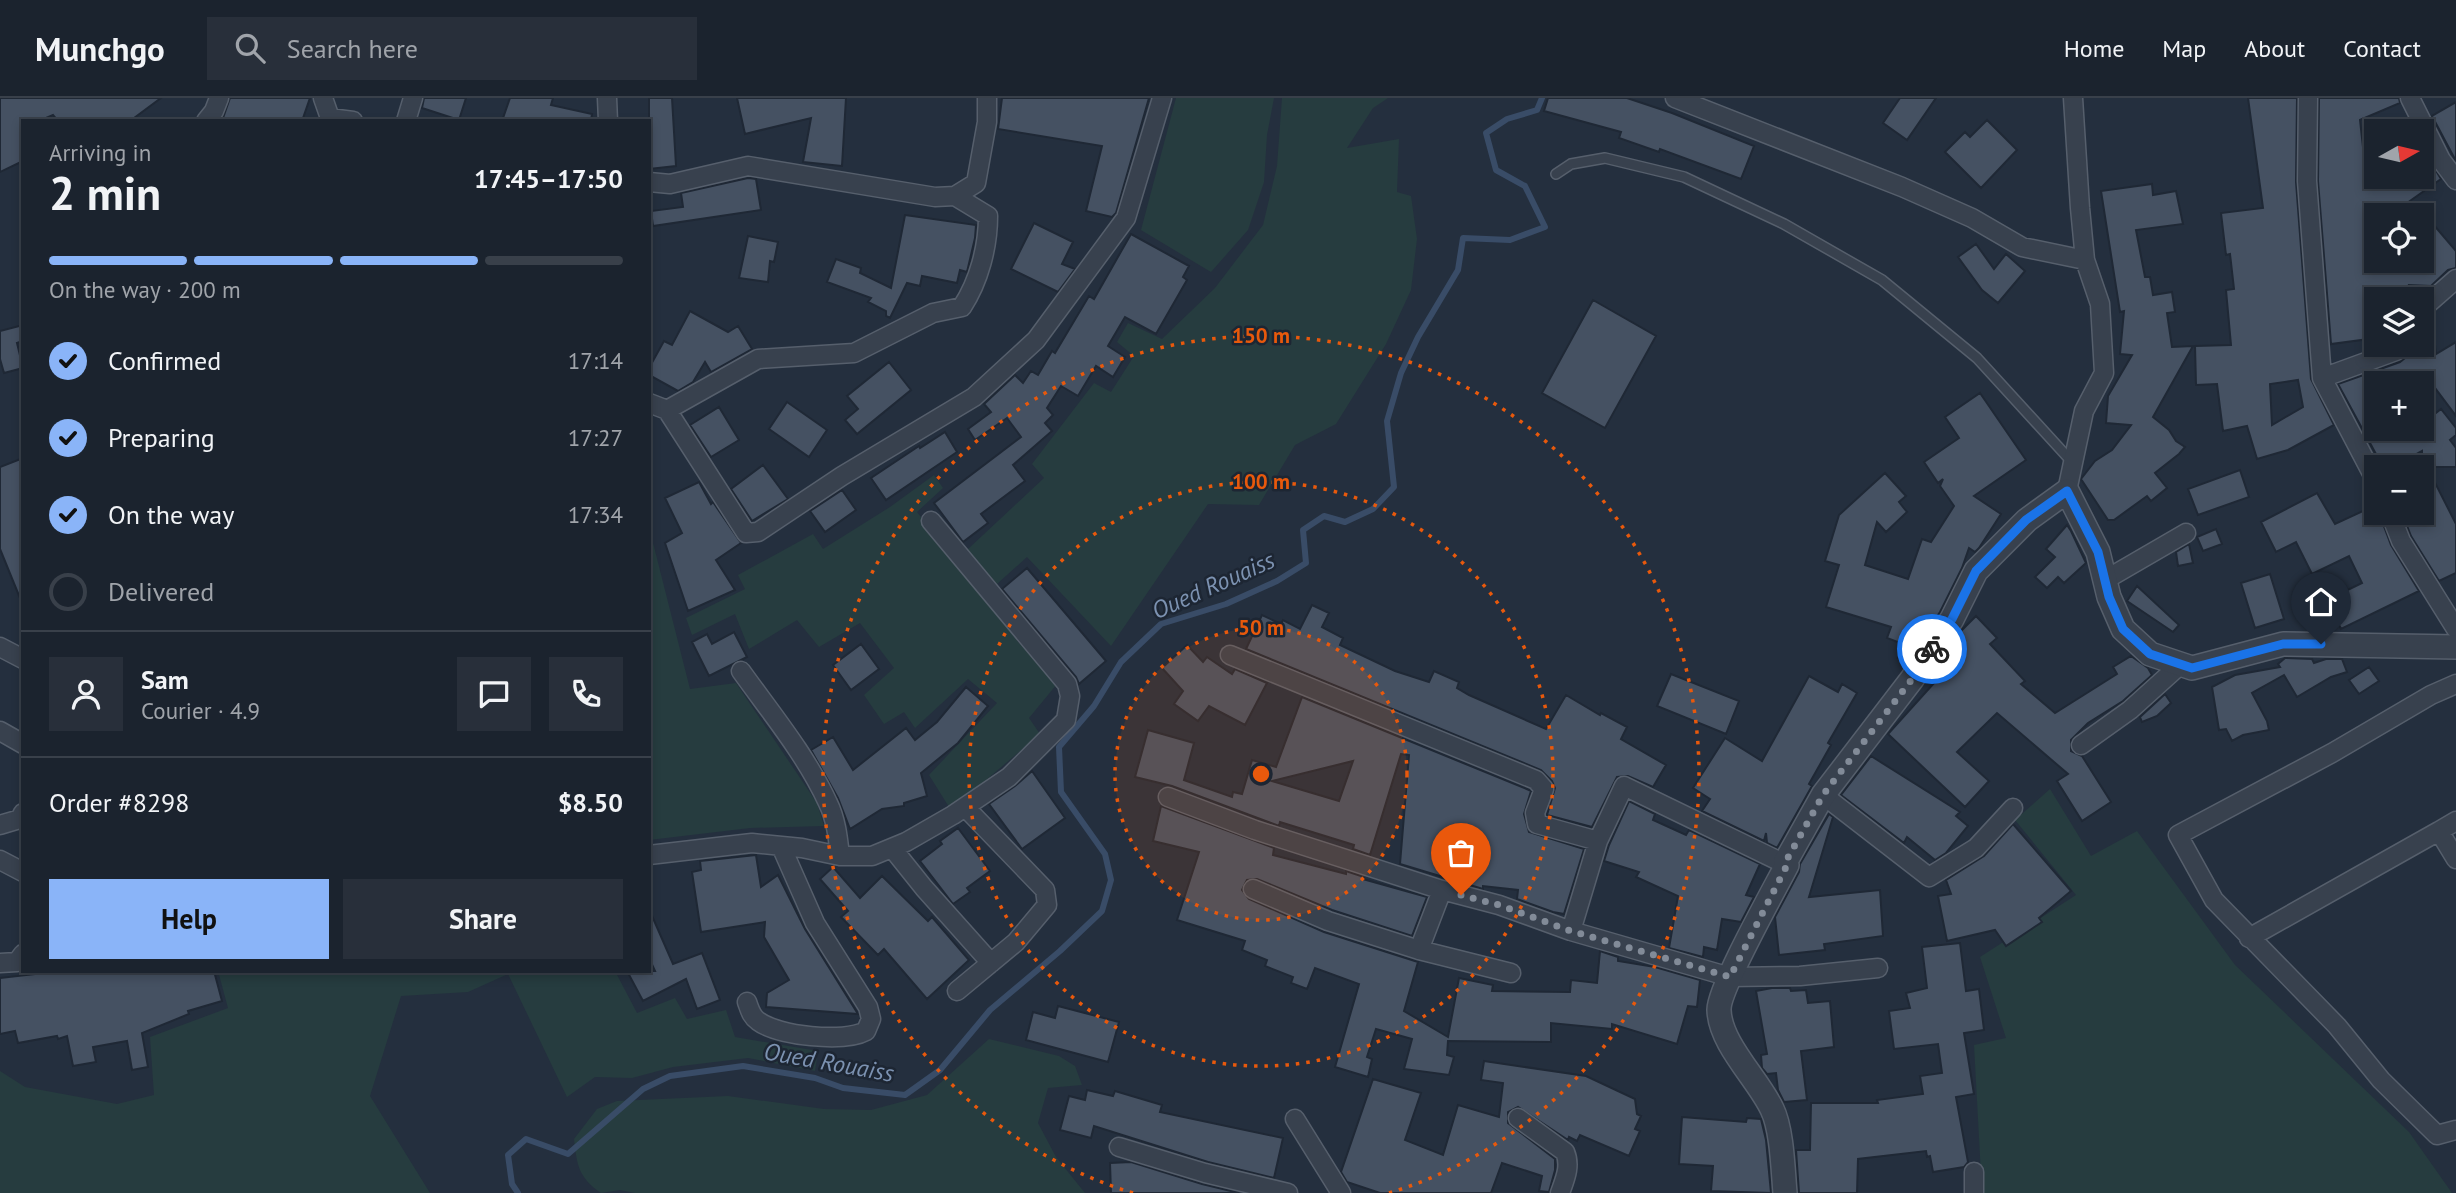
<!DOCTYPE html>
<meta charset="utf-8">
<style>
body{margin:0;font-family:"PT Sans",sans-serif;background:#282f3a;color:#f1f3f6;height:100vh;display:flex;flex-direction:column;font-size:26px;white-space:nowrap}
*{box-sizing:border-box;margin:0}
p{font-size:23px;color:#a0a4aa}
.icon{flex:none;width:38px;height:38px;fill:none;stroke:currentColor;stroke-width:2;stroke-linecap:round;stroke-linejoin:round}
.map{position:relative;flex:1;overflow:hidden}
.drawer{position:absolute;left:21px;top:21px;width:630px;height:854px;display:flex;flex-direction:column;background:#1b232e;border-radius:0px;box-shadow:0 4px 10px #0003,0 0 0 2px #39404a}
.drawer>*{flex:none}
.needle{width:46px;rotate:82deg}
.buttons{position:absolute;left:2364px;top:21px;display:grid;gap:14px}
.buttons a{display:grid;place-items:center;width:70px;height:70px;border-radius:0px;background:#1b232e;box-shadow:0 4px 10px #0003,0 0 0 2px #39404a;font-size:35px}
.pin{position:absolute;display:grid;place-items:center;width:60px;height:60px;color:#fff;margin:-72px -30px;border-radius:50% 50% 50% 0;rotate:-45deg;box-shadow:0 0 7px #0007}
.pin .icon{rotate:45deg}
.courier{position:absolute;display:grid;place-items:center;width:70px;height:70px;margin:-35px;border:5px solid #1a73e8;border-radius:50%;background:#fff;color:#222;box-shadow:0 2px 9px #0007}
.overview em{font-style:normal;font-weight:700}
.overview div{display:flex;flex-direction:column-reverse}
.overview{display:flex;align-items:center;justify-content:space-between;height:119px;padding:0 28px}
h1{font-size:46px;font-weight:700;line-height:52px}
.bar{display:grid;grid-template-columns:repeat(4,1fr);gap:10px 7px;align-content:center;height:84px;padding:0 28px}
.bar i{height:9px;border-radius:5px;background:#39404a}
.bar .active{background:#8ab4f8}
.bar p{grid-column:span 4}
.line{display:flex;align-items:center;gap:18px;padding:0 28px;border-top:2px solid #39404a}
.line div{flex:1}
.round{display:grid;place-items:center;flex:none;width:74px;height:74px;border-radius:0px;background:#282f3a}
ol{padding:0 28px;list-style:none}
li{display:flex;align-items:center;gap:21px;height:77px}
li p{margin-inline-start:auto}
li .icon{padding:7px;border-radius:50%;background:#8ab4f8;color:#111;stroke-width:4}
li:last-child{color:#a0a4aa}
li i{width:38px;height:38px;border:4px solid #39404a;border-radius:50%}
.action{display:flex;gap:14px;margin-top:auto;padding:14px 28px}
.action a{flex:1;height:80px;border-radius:0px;background:#8ab4f8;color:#111;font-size:28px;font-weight:700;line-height:80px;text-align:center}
.action a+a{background:#282f3a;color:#f1f3f6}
header{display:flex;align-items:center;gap:42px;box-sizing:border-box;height:98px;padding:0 35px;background:#1b232e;border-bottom:2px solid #39404a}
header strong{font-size:33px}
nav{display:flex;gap:38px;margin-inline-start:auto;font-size:24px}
.search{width:490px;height:63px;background:#282f3a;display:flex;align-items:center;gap:18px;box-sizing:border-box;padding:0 24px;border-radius:0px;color:#a0a4aa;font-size:26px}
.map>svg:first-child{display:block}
.green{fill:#263c3f}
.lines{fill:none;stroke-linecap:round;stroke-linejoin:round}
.stream{stroke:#394c67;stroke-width:6}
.building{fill:#455162;stroke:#1f2835;stroke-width:2;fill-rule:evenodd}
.service-casing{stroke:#565f6c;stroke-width:12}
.minor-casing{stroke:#565f6c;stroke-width:21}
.tertiary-casing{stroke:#565f6c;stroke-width:26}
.service{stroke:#38414e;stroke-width:9}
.minor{stroke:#38414e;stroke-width:18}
.tertiary{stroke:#38414e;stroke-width:23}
.done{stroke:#828b98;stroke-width:7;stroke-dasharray:0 12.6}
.route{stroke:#1a73e8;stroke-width:9}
.ring{fill:none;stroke:#e8590c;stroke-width:3.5;stroke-dasharray:3.5 7}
.labels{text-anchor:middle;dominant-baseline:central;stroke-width:5;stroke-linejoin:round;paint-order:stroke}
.water-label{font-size:24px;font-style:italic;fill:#7c92b1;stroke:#1d2633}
.centre{fill:#e8590c;stroke:#1d2633;stroke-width:3.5}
.ring-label{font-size:21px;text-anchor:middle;font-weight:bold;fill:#e8590c;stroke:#1d2633;stroke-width:5;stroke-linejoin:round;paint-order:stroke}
</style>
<header>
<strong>Munchgo</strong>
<div class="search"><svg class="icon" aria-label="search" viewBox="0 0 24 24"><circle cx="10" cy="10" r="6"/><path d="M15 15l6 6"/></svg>Search here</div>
<nav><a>Home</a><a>Map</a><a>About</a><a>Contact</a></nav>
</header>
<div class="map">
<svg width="2456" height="1095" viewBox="0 0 2456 1095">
<rect width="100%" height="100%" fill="#242f3e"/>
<!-- green -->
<path class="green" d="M1176,0H1274L1267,37L1264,84L1248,132L1211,174L1141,132Z
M1282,0H1388L1373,10L1347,50L1399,41L1397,94L1411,98L1417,141L1411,192L1386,246L1336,326L1295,347L1259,407L1208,406L1111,548L1027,459L997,486L967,452L1044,380L1032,366L1094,285L1111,294L1134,258L1117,244L1128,225L1162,241L1215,190L1263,127L1277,68Z
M934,377L943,390L917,414L1019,545L1057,586L1029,620L1040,636L979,688L949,709L929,677L997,605L968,581L915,630L904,614L884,626L864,597L894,570L860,525L819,549L797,522L749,551L735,516L692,537L686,520L745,491L738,477L813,436L823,451L890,409Z
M649,429L690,591L736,585L817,705L824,728L750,730L649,742Z
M2050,691L2091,758L2137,733L2235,867L2409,1034L2452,1095H1982L1974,947L2006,940L1980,859L2076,797L2015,722Z
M218,873H615L637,915L675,900L687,921L726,912L735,939L818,953L815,973L748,960L673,969L632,980L595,979L567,999L508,876L468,894L401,898L370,998L430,1095H0V973L25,989L117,1006L154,997L150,939L228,910Z
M989,941L1059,958L1075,968L1082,987L1048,990L1038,1025L1056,1059L1085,1095H635L620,1092L601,1095C578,1079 577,1067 574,1041L597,1011L617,1003L728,998L824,1011L871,1012L927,997Z"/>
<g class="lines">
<!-- stream -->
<path class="stream" d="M518,1095L512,1086L508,1057L526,1041L568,1056L643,991L670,978L743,968L815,980L843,990L905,997L940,972L990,912L1060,853L1102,813L1111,782L1105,756L1061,694L1059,649L1094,608L1121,564L1161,526L1226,506L1277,483L1306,465L1303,432L1324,418L1345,424L1373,411L1394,389L1387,323L1401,275L1418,239L1458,172L1463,140L1510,142L1545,129L1525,88L1496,72L1486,35L1507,21L1537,12L1542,0"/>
</g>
<!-- building -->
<path class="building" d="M0,0H161L130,23H58L53,17L39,23H23V63L0,74Z
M230,0H310L302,23H222Z
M424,0H466L459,22L422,10Z
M510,0H553L551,7L592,16L591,23H502Z
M649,0H672L676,68L649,71Z
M737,0H846L842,68L803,64L811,20L745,36Z
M1002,0H1149L1116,115L1112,119L1086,113L1102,48L998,31Z
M1548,0H1627L1672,15L1754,48L1741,81L1660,51L1659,54L1619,40L1621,34L1544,13Z
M1900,0H1936L1907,42L1883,25Z
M2248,0H2297L2296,84L2311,281L2334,327L2288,352L2257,361L2247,328L2223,333L2217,286L2196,287L2195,248L2231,247L2226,192L2234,191L2230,156L2226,157L2221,115L2263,110ZM2298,282L2303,309L2272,327L2270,286Z
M2319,0H2399L2400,5L2360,22L2364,58L2376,51V79H2422V49L2441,81L2390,117H2376V163H2422V129L2433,126L2456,153V170L2448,172L2431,188L2409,187L2411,201H2376V240L2331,246L2318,83Z
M2456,4V63L2432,18Z
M1987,22L2017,52L1981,90L1945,54L1965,34L1970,39Z
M748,80L756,81L761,112L653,128L651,113L683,109L681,95Z
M2152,86L2153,97L2176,93L2183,126L2136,132L2145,179H2150L2153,197L2172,194L2175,214L2167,215L2172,249L2193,248L2153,319L2169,332L2176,343L2185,349L2179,356L2155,375L2167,390L2151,403L2147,398L2114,422H2108L2081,381L2095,363L2112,352L2131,327L2106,325L2108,298L2132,257L2120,256L2124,213L2120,214L2101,93Z
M905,117L976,127L975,140L967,174L960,172L957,185L922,178L920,188L907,185L890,220L886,218V213L868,204L871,200L827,184L836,161L861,170L860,175L891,190Z
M1034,125L1073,144L1062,166L1075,171L1058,194L1011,171Z
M1131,136L1189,168L1183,179L1187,182L1156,236L1125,219L1108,248L1125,259L1113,279L1096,268L1078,298L1061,288L1047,310L1053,317L1045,325L1052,333L1013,367L1025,383L981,416L988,425L963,444L934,405L1021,339L1007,320L975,342L968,331L991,314L984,306L1015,277L1023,285L1031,273L1038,277L1052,253L1055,255L1089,198L1094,201Z
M748,138L778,144L774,164L770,163L768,184L739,180Z
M1976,146L1994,171L2006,156L2025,173L1998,205L1982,192L1958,159Z
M1593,202L1656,238L1605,330L1542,295Z
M690,213L728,234L738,228L752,251L711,274L705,264L693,284L678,293L649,277V270L664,243L672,247Z
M23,227V243L17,245L23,270L4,275L0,261V233Z
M2456,244V318L2429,282L2421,285H2376V331H2422V326L2441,311L2456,330V337L2450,342L2456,350V369H2427L2456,426V475L2439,483L2411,438L2402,415H2422V353L2393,369H2383L2338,286L2400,264L2405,260L2407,252L2419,247H2435L2436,256Z
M889,264L911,292L857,336L845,322L858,311L847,298Z
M1980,295L2026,362L1974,398L2001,416L1979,450L1975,454L1969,450L1962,470L1940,514L1907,563L1898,560L1903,546L1887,540L1891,529L1826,509L1839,467L1825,463L1839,417L1885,375L1906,398L1899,404L1907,414L1886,434L1877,424L1865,467L1908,481L1922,441L1931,444L1954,408L1940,388L1943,381L1938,385L1924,364L1959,340L1945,319Z
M787,304L827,332L809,359L769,331Z
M719,309L739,342L711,359L690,327Z
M945,334L957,354L886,402L871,380L919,348L920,350Z
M23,360V505H22L0,451V369Z
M763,367L788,401L752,423L731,391Z
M2240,372L2249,399L2198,417L2188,391Z
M699,384L711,406L713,404L741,445L716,462L735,492L688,513L665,445L682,435L665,400Z
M842,392L856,412L825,434L810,413Z
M2317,395L2335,426L2376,407V415H2379L2391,447L2419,493L2341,531L2327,502L2362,485L2349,458L2312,476L2296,444L2276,454L2261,424Z
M2067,427L2071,433L2086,465L2064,485L2058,479L2047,490L2035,479L2055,459L2046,451Z
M2216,431L2222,446L2203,453L2197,439Z
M2189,446L2193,465L2178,468L2176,454Z
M1027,470L1106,563L1079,586L1076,579L1002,491Z
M2270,476L2284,521L2255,530L2241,485Z
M2137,488L2179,527L2173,534L2127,503Z
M1312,507L1329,515L1322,529L1343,540L1340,547L1395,573L1429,584L1434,573L1459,584L1457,590L1469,597L1546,631L1566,597L1600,617L1601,615L1627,629L1621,641L1666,667L1653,689L1628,678L1617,679L1592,729L1547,717L1555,690L1552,683L1541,672L1246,551L1262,517L1281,526L1283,522L1300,531Z
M1976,518L1997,540L1990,546L2025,583L2021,586L2055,615L2117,576L2113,569L2131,558L2148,570L2152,577L2123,603L2088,625L2071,642V653L2082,658L2111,704L2082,723L2057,683L2068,676L1997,615L1957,654L1989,683L1965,709L1888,636L1934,585L1929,581L1961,533Z
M734,534L747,559L709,578L692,544L707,536L712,546Z
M861,546L879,571L851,592L833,567Z
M1187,547L1203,564L1207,559L1232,576L1235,571L1267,585L1245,627L1209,608L1198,623L1174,606L1183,593L1162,570Z
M2285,560L2312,561L2314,565L2326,561H2342L2347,574L2331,579L2297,599L2284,577L2252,595L2267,623L2269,632L2243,637L2232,643L2226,631L2219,632L2212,589L2235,577L2280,569L2278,566Z
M2369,569L2379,583L2359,596L2349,582Z
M1671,576L1739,603L1726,636L1657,608Z
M1809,578L1838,594L1842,586L1857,595L1828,645L1831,647L1809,686L1812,688L1777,750L1767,745L1766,735L1764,743L1702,713L1710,701L1693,690L1725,640L1762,663Z
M966,589L988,608L958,645L921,675L927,698L904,705V708L882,711L850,731L838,700L811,652L833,639L853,672L906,630L915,642L937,624Z
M2165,596L2171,605L2157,618L2142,624L2140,619Z
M1302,599L1529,692L1531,693L1524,716L1529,734L1584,751L1564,816L1553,814L1517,801L1518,792L1483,788V791L1400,766L1409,657L1401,656L1370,757L1353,751L1354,747L1280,724L1279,728L1172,688L1135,679L1148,632L1194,645L1184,682L1232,699L1233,694L1242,696L1252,662L1276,669ZM1353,663L1339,703L1272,683Z
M1871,658L1960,714L1956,718L1968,728L1946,755L1935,762L1907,739L1904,745L1841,697Z
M1032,673L1065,720L1022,751L989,706L1015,688Z
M1629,703L1655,716L1653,722L1686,737L1689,732L1760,766L1746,797L1754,799L1741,824L1722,821L1717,852L1704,849L1703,859L1669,850L1678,798L1636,779L1639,774L1604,763L1609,747Z
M1161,708L1274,750L1273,757L1346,776V773L1364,779L1363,781L1427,799L1412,838L1332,812L1257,781L1247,782L1242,792L1249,801L1324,834L1418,864L1404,913L1448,939L1459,880L1493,887L1492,893L1570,894L1571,882L1597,885L1600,853L1618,859V863L1655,869L1700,882L1697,909L1688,908L1677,946L1612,926V931L1551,925V944L1448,943L1447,957L1454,959L1449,977L1404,971L1412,941L1376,931L1367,959L1372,961L1368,979L1335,969L1359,886L1315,870L1307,891L1291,885L1293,879L1265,868L1267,862L1242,852L1245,843L1177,822L1199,754L1153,743Z
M1829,716L1833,719L1809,799L1880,792L1883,838L1824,846L1825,852L1779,857L1775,819L1799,774L1800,766Z
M2013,726L2071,793L2039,820L2042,824L2006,848L1995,832L1947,843L1938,798L1951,796L1946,782L1984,758Z
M958,730L990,773L967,790L970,794L953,806L920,763L942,746L940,743Z
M756,757L761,789L778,777L805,831L858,916L766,909L767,895L789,882L764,839L765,824L701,834L692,774L701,772L700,763Z
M833,769L860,800L882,778L928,823L932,819L969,862L927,901L884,851L878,857L841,819L848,813L820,781Z
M649,811L673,866L702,855L720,902L697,911L686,881L643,903L627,873H655L649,860Z
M1960,845L1966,893L1979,891L1984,932L1964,935L1974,996L1956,999L1968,1064L1964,1069L1933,1074L1930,1058L1927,1059L1926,1053L1858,1061L1857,1095H1799L1796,1052H1810L1811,1005H1878L1877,1002L1923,996L1920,978L1942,975L1938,946L1894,951L1889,913L1910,910L1906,895L1927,890L1922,849Z
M35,873H214L222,903L188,913L189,916L142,935L148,969L132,972L127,943L93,949L96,964L73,968L67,938L58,941L57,938L18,945L15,933L0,936V880L36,876Z
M1772,890H1790L1791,893L1806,892L1808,905L1830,903L1834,949L1801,953L1807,1002L1784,1004L1778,992L1776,975L1767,976L1762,970L1761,957L1767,956L1756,893Z
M1058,908L1119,924L1108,964L1026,942L1033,914L1055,920Z
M1484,963L1586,978L1635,1001L1637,1016L1641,1018L1635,1031L1640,1033L1629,1058L1580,1037L1577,1043L1569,1039L1568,1042L1518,1009L1508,1014V1025L1555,1061V1072L1549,1094L1539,1093L1542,1078L1502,1065L1491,1095H1380L1347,1084L1341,1074L1373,981L1421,995L1405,1042L1443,1057L1458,1007L1499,1019L1503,985L1481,982Z
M1087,992L1113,998L1115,993L1162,1007L1160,1014L1283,1040L1274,1080L1208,1064L1094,1028L1091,1040L1060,1032L1069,998L1085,1002Z
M1682,1019L1746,1024L1747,1020L1761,1021L1766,1042L1771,1095L1711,1093L1713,1068L1679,1066Z
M1131,1064L1202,1086L1239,1095H1111L1110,1065Z"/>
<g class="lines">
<defs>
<path id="service" d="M1556,76L1571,66L1605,60L1684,79L1784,126L1882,182L1977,260L2073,365"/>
<path id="minor" d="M323,0L330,20L353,23
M607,0L608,23
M1675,0L1902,89L1972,120L2022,149L2085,162
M2308,0L2307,83L2322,280L2376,383
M2410,0L2441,62L2456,82
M206,23L214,13L219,0
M406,23L413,0
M649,84L670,86L748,68L935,99L955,98L976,85L987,24V0
M2423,210L2456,181
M2322,280L2396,253
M649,305L667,312L746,435L758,434L842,378L974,299L1036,242L1126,120L1162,0
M667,312L758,261L854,255L933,215L962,209C979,183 988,149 988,118L955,98
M2067,393L2084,313L2104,275L2100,206L2085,162L2080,110L2073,0
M2390,415L2401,443L2456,531
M2105,482L2186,435
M0,549L23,561
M1230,557L1536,682L1544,691L1535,715L1537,726L1598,743L1571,833
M741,573C771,615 806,657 828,705C836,721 838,740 840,758
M2456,586L2431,597L2332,655L2178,737L2214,802L2337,928L2381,982L2437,1037L2456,1032
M0,633L23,646
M2081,647L2130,612L2181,566
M1823,697L1929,779L1976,750L2013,710
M1168,699L1255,732L1442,792L1499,807L1571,833L1730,879L1800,878L1878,870
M2456,723L2439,733L2456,761
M0,727L20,721L23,715
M1598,743L1624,688L1787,767
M892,750L924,790L991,865
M649,757L752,745L802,750L840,758H872L906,744L953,717L1009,679L1066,622L1070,598L1067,586L931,423
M0,762L23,774
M1253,791L1328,823L1419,852L1511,875
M2249,840L2439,733
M1419,852L1442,792
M0,865L17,864L23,856
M957,893L1016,844L1047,807L1045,792L965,709
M747,904C750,912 751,918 758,923C778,938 844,945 866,933L871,921L868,909L815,825L781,748
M1518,1020L1565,1054C1571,1068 1565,1081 1560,1095
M1295,1021L1341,1095
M1119,1049L1205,1075L1288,1095
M1974,1074V1095"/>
<path id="tertiary" d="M1785,1095C1783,1072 1782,1031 1772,1011C1758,981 1720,946 1719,912C1718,892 1774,792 1787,767L1786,763L1823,697L1912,581L1952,521L1976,473L2027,422L2067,393L2098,454L2109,499L2123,531L2150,556L2192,570L2283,546L2456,549"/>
</defs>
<!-- service casing -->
<use href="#service" class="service-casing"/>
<!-- minor casing -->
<use href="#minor" class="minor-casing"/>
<!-- tertiary casing -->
<use href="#tertiary" class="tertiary-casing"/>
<!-- service -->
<use href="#service" class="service"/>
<!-- minor -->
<use href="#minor" class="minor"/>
<!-- tertiary -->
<use href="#tertiary" class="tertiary"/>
</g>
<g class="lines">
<!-- done -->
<path class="done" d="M1461,797L1499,807L1571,833L1730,879L1787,767L1786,763L1823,697L1912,581L1932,551"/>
<!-- route -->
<path class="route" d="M1932,551L1952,521L1976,473L2026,422L2067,393L2098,454L2109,499L2123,531L2150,556L2192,570L2283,546H2321"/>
</g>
<!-- distance rings -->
<circle cx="1261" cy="676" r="146" fill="#e8590c" fill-opacity=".12"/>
<g class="ring">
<circle cx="1261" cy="676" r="146"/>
<circle cx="1261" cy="676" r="292"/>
<path d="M1133 1095A438 438 0 1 1 1389 1095"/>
</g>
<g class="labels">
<!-- water labels -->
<g class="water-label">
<text transform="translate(1213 487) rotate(-24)">Oued Rouaiss</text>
<text transform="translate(829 964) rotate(10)">Oued Rouaiss</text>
</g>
</g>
<circle cx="1261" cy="676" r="10" class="centre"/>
<g class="ring-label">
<text x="1261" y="245">150 m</text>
<text x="1261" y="391">100 m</text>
<text x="1261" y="537">50 m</text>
</g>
</svg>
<div class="buttons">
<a><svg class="needle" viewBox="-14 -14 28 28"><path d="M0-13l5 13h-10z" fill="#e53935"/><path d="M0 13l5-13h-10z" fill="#a0a4aa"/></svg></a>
<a><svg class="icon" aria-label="locate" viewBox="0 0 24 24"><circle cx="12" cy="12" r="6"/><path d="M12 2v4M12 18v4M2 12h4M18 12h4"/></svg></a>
<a><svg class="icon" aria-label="layers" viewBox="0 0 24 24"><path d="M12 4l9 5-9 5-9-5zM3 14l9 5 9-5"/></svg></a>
<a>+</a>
<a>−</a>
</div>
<div class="pin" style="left:1461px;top:797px;background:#ea580c"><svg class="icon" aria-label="bag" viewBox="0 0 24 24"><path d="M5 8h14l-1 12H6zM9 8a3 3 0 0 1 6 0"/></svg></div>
<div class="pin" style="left:2321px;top:546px;background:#1f2937"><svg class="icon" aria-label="home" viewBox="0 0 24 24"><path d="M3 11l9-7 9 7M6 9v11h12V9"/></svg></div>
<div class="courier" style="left:1932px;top:551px"><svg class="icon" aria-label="bike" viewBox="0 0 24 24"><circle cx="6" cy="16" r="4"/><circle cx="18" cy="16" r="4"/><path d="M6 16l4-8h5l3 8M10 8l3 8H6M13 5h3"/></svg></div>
<section class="drawer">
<div class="overview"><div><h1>2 min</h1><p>Arriving in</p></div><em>17:45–17:50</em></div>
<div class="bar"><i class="active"></i><i class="active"></i><i class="active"></i><i></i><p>On the way · 200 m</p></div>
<ol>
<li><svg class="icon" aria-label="check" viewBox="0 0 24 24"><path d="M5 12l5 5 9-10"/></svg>Confirmed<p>17:14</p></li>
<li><svg class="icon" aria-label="check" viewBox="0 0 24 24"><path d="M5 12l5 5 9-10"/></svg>Preparing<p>17:27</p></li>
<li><svg class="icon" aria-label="check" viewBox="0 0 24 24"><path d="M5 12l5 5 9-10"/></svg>On the way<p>17:34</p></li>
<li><i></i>Delivered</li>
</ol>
<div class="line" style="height:126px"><a class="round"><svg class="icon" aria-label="person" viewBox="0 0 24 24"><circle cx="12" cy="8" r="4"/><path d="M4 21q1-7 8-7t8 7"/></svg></a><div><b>Sam</b><p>Courier · 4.9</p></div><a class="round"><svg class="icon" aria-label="chat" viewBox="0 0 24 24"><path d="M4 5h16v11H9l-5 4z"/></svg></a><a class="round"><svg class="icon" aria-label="phone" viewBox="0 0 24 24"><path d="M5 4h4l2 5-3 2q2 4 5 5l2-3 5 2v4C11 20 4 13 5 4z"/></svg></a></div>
<div class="line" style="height:91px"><div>Order #8298</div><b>$8.50</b></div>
<div class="action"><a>Help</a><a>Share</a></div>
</section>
</div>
